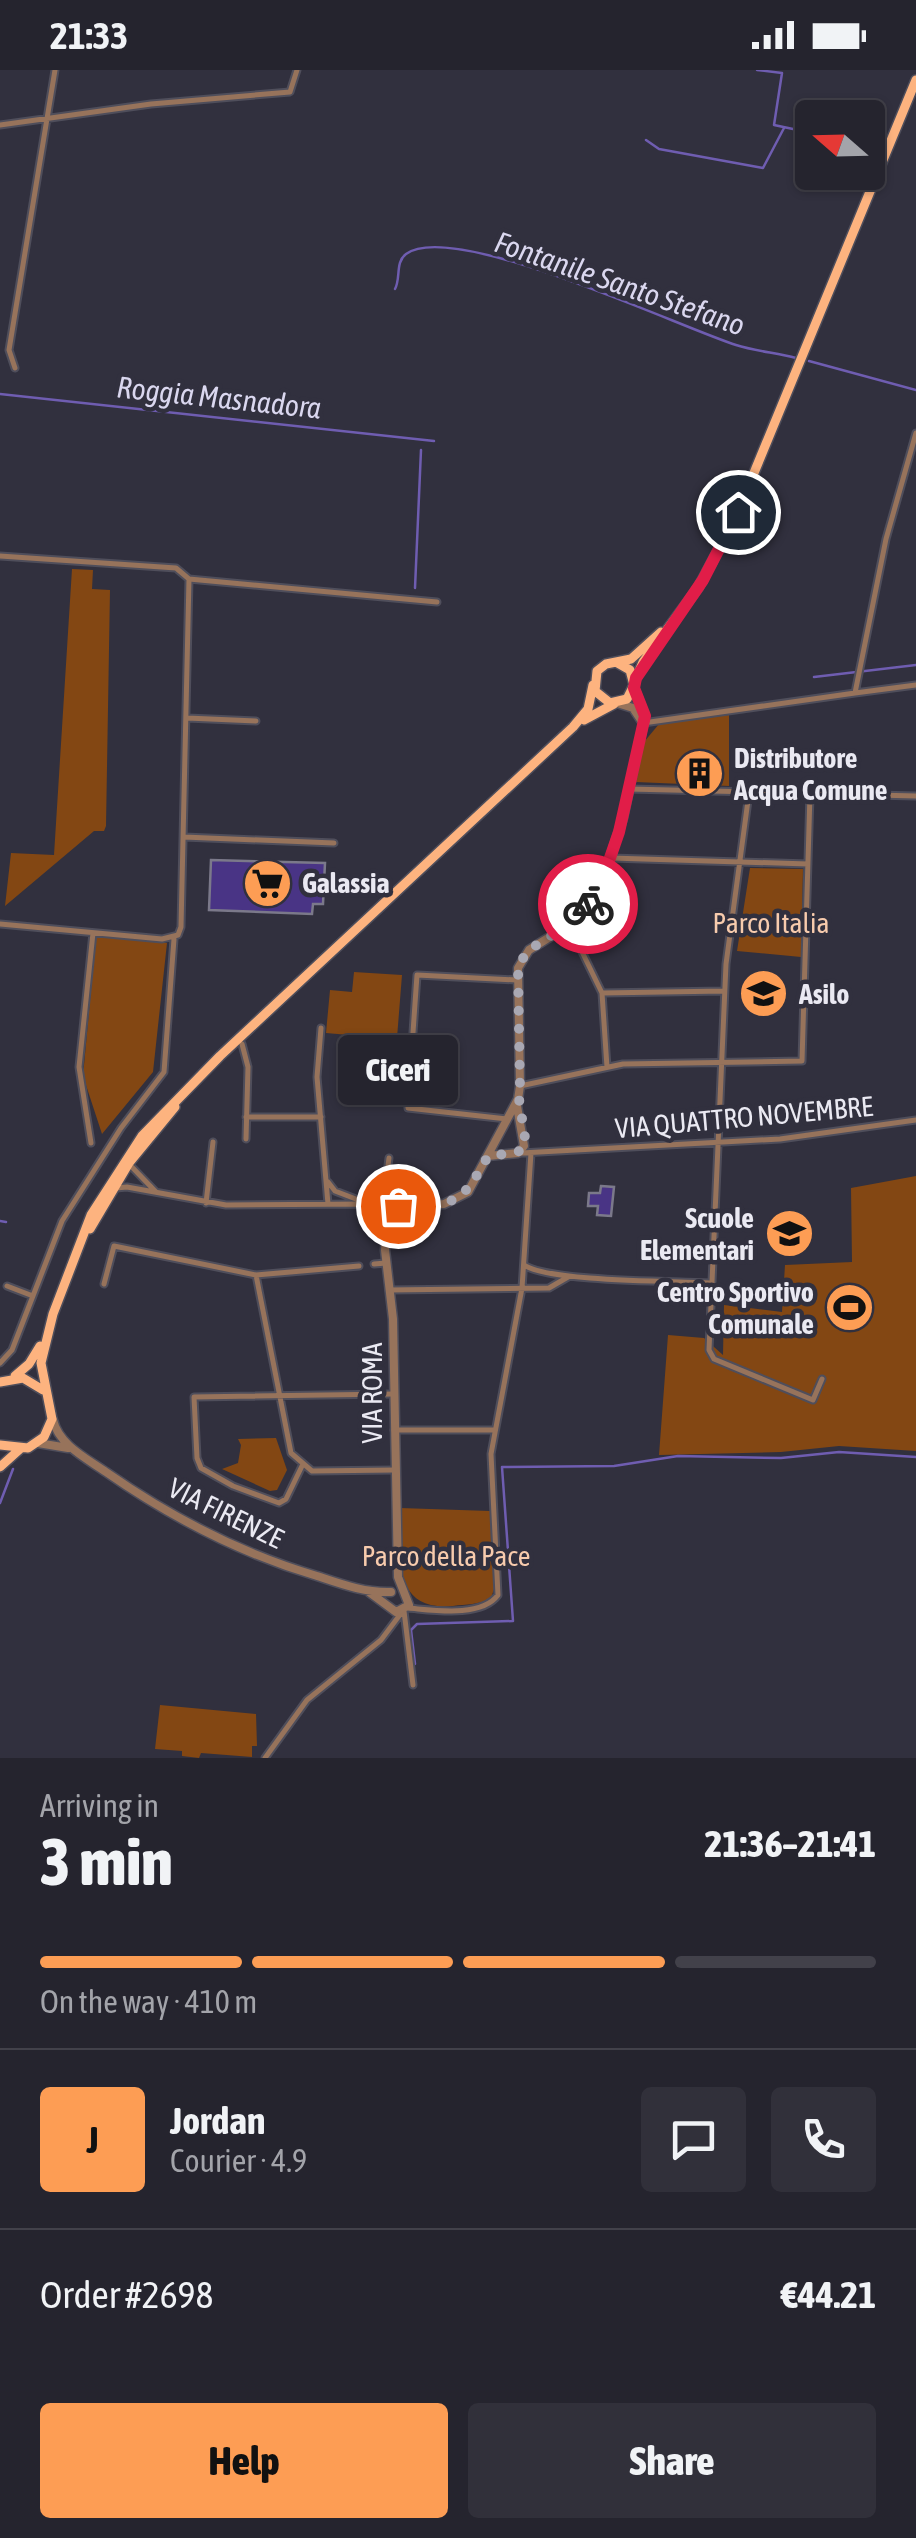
<!DOCTYPE html>
<meta charset="utf-8">
<style>
body{margin:0;font-family:"Asap Condensed",sans-serif;background:#31303a;color:#f1f3f6;height:100vh;display:flex;flex-direction:column;font-size:38px;white-space:nowrap}
*{box-sizing:border-box;margin:0}
p{font-size:32px;color:#a3a4aa}
.icon{flex:none;width:55px;height:55px;fill:none;stroke:currentColor;stroke-width:2;stroke-linecap:round;stroke-linejoin:round}
.map{position:relative;height:1688px;overflow:hidden}
.panel{display:flex;flex-direction:column;background:#25242e;flex:1}
.panel>*{flex:none}
.needle{width:65px;rotate:290deg}
.tools{position:absolute;left:795px;top:30px;display:grid;gap:20px}
.tools a{display:grid;place-items:center;width:90px;height:90px;border-radius:10px;background:#25242e;box-shadow:0 2px 8px #0004,0 0 0 2px #42414a;font-size:50px}
.pin{position:absolute;display:grid;place-items:center;width:85px;height:85px;color:#fff;margin:-42px;border:5px solid #fff;border-radius:50%;box-shadow:0 2px 10px #0007}
.courier{position:absolute;display:grid;place-items:center;width:100px;height:100px;margin:-50px;border:8px solid #e11d48;border-radius:50%;background:#fff;color:#222;box-shadow:0 2px 12px #0007}
.bubble{position:absolute;height:70px;border-radius:10px;background:#25242e;box-shadow:0 2px 8px #0004,0 0 0 2px #42414a;font-size:32px;font-weight:800;line-height:70px;text-align:center}
.head em{font-style:normal;font-weight:800}
.head div{display:flex;flex-direction:column-reverse}
.head{display:flex;align-items:center;justify-content:space-between;height:170px;padding:0 40px}
h1{font-size:65px;font-weight:800;line-height:75px}
.bar{display:grid;grid-template-columns:repeat(4,1fr);gap:15px 10px;align-content:center;height:120px;padding:0 40px}
.bar i{height:12px;border-radius:8px;background:#42414a}
.bar .current{background:#fd9d54}
.bar p{grid-column:span 4}
.line{display:flex;align-items:center;gap:25px;padding:0 40px;border-top:2px solid #42414a}
.line div{flex:1}
.round{display:grid;place-items:center;flex:none;width:105px;height:105px;border-radius:10px;background:#31303a}
.cta{display:flex;gap:20px;margin-top:auto;padding:20px 40px}
.cta a{flex:1;height:115px;border-radius:10px;background:#fd9d54;color:#111;font-size:40px;font-weight:800;line-height:115px;text-align:center}
.cta a+a{background:#31303a;color:#f1f3f6}
.status{display:flex;justify-content:space-between;align-items:center;height:70px;padding:0 50px;background:#25242e;direction:ltr}
.status svg{height:28px;fill:currentColor}
.map>svg:first-child{display:block}
.green{fill:#834713}
.lines{fill:none;stroke-linecap:round;stroke-linejoin:round}
.stream{stroke:#6f5db1;stroke-width:2.5}
.building{fill:#493485;stroke:#7b798a;stroke-width:2.5}
.minor-casing{stroke:#4f4e5b;stroke-width:9}
.tertiary-casing{stroke:#4f4e5b;stroke-width:11}
.primary-casing{stroke:#4f4e5b;stroke-width:12}
.minor{stroke:#97735b;stroke-width:5}
.tertiary{stroke:#97735b;stroke-width:8}
.primary{stroke:#fdb37f;stroke-width:9}
.done{stroke:#a9a8b3;stroke-width:10;stroke-dasharray:0 18}
.route{stroke:#e11d48;stroke-width:12}
.labels{text-anchor:middle;dominant-baseline:central;stroke-width:9;stroke-linejoin:round;paint-order:stroke}
.poi-label{font-size:28px;font-weight:bold;fill:#eae9f2;stroke:#31303e;text-anchor:start}
.park-label{font-size:28px;fill:#f7cbad;stroke:#31303e}
.street-label{font-size:28px;fill:#eae9f2;stroke:#31303e}
.water-label{font-size:30px;font-style:italic;fill:#dad7ef;stroke:#31303e}
</style>
<div class="status"><b>21:33</b><svg viewBox="0 0 49 12"><path d="M0 12V9h3v3zM5 12V6h3v6zM10 12V3h3v9zM15 12V0h3v12zM26 1h20v11H26zM47 4h2v5h-2z"/></svg></div>
<div class="map">
<svg width="916" height="1688" viewBox="0 0 916 1688">
<rect width="100%" height="100%" fill="#31303e"/>
<!-- green -->
<path class="green" d="M72,499L93,500L92,519L110,520L106,756L104,761H94L5,836L11,783L54,785Z
M729,645V716L636,712L644,672L659,654Z
M750,798L803,799L801,887L737,881Z
M96,866L167,873L153,1002L102,1064L83,1006Z
M354,902L402,905L395,993L358,990L359,971L349,970V965L326,963L330,920L352,922Z
M916,1106V1381L839,1376L781,1382L659,1385L668,1265L704,1268L723,1285L724,1235L782,1242L785,1195L852,1192L851,1118Z
M276,1368L287,1400L277,1420L270,1421L222,1399L238,1393L241,1375L238,1369Z
M400,1438L490,1441L496,1513L491,1528C479,1535 466,1534 453,1536C389,1542 401,1482 400,1438Z
M160,1635L256,1644L257,1676H252V1687L201,1683L199,1688L182,1686V1681L155,1679Z"/>
<g class="lines">
<!-- stream -->
<path class="stream" d="M757,0L782,3L774,55L812,63
M646,70L659,79L763,98L784,58
M868,72L877,74
M395,219C401,208 395,192 406,184C453,149 679,257 736,275C755,281 777,283 796,288
M809,291L916,320
M0,324L434,371
M415,518L421,380
M814,607L916,595
M0,1151L6,1152
M0,1433L13,1399
M415,1594L411,1560L417,1554L513,1551L502,1397L614,1396L678,1386L781,1388L839,1382L916,1387"/>
</g>
<!-- building -->
<path class="building" d="M211,790L325,793L323,834H313L312,844L209,840Z
M385,997L404,998L402,1033L382,1032Z
M601,1116L614,1117L611,1146L597,1145L598,1136H588L589,1123H600Z"/>
<g class="lines">
<defs>
<path id="minor" d="M0,55L151,34L290,22L297,0
M15,298L9,280L55,0
M0,486L176,498L189,509
M189,509L437,532
M855,623L916,615
M187,648L256,651
M643,653L855,623L886,469L916,363
M629,719L916,726
M749,723L726,894L709,1280L714,1289L813,1330L822,1309
M184,767L334,773
M611,788L808,794
M0,854L162,869L178,865L181,857L189,509
M570,857L602,923L607,997
M602,923L724,921
M321,958L317,1007L328,1134
M242,974L248,997L246,1069
M520,1016L623,994L802,991L810,724
M246,1047H321
M507,1049L408,1038V1034L417,905L517,910
M91,1073L79,997L93,863
M521,1083L780,1069L916,1050
M129,1094L156,1122
M328,1112L335,1121L361,1131
M116,1118L127,1117L226,1135L368,1134L389,1139
M206,1133L213,1072
M383,1134L389,1088
M374,1194L386,1193
M524,1195C549,1212 675,1211 712,1213
M256,1205L291,1383L312,1401L394,1400
M104,1214L114,1176L256,1205L359,1196
M7,1216L33,1226
M389,1220L549,1218L568,1207
M0,1293L12,1280L62,1151L121,1058L164,1002L174,869
M394,1360H495
M302,1396L286,1429L279,1433L233,1416L201,1398L197,1388L194,1327L393,1324
M408,1538C433,1540 481,1548 498,1525L491,1384L522,1218L531,1083
M404,1541L413,1615
M265,1688L307,1630L381,1570L402,1542"/>
<path id="tertiary" d="M617,633L633,638L643,653
M488,1086L518,1083L524,1076L517,1036L520,1016L518,898L529,880L577,850L604,807L623,748L645,646L634,618
M53,1350C59,1375 86,1388 106,1402C172,1448 239,1483 317,1506C341,1514 365,1523 391,1522
M38,1373L68,1378
M369,1522L396,1542L409,1535L398,1507L393,1249L385,1180L388,1141L395,1136L444,1134L468,1122L518,1029"/>
<path id="primary" d="M616,592L630,600L634,615L627,629L610,633L595,621L597,601L606,594L631,589L661,562
M634,613L643,592L698,518L735,449L916,10
M584,650L614,634
M90,1159L129,1093L175,1037
M15,1306L29,1294L40,1276
M0,1312L23,1308L43,1320
M0,1375L28,1378L44,1367L52,1349L41,1293L53,1244L91,1145L142,1066L220,986L573,657L588,639L593,615
M0,1397L20,1379"/>
</defs>
<!-- minor casing -->
<use href="#minor" class="minor-casing"/>
<!-- tertiary casing -->
<use href="#tertiary" class="tertiary-casing"/>
<!-- primary casing -->
<use href="#primary" class="primary-casing"/>
<!-- minor -->
<use href="#minor" class="minor"/>
<!-- tertiary -->
<use href="#tertiary" class="tertiary"/>
<!-- primary -->
<use href="#primary" class="primary"/>
</g>
<g class="lines">
<!-- done -->
<path class="done" d="M398,1136C455,1134 460,1137 488,1086L516,1083L524,1078C528,1058 516,1039 520,1018L518,898C529,867 568,867 588,834"/>
<!-- route -->
<path class="route" d="M588,834L602,811L619,762L645,646L634,618L636,608L703,510L738,442"/>
</g>
<!-- icons -->
<defs>
<symbol id="building-disc" viewBox="-11 -11 22 22"><circle r="9.5" fill="#fd9d54" stroke="#31303e"/><path d="M-4-6H4V6H1V3H-1V6H-4ZM-2.5-4.3h1.7v1.8h-1.7ZM.8-4.3h1.7v1.8H.8ZM-2.5-1h1.7V.8h-1.7ZM.8-1h1.7V.8H.8Z" fill="#111"/></symbol>
<symbol id="supermarket-disc" viewBox="-11 -11 22 22"><circle r="9.5" fill="#fd9d54" stroke="#31303e"/><path d="M-6-5.5h2.5l.6 2H6L4.5 2H-2.5L-4.4-4H-6ZM-1.5 3.2a1.3 1.3 0 1 0 .1 0ZM3 3.2a1.3 1.3 0 1 0 .1 0Z" fill="#111"/></symbol>
<symbol id="school-disc" viewBox="-11 -11 22 22"><circle r="9.5" fill="#fd9d54" stroke="#31303e"/><path d="M0-5L7-2L0 1L-7-2ZM-4 1L0 2.5L4 1V4Q0 6-4 4Z" fill="#111"/></symbol>
<symbol id="stadium-disc" viewBox="-11 -11 22 22"><circle r="9.5" fill="#fd9d54" stroke="#31303e"/><path d="M0-5a6.5 5 0 1 0 0 10a6.5 5 0 1 0 0-10ZM-3.5-1.8h7v3.6h-7Z" fill="#111"/></symbol>
</defs>
<g fill-rule="evenodd">
<use href="#building-disc" x="672" y="676" width="55" height="55"/>
<use href="#supermarket-disc" x="240" y="786" width="55" height="55"/>
<use href="#school-disc" x="736" y="896" width="55" height="55"/>
<use href="#school-disc" x="762" y="1136" width="55" height="55"/>
<use href="#stadium-disc" x="822" y="1210" width="55" height="55"/>
</g>
<g class="labels">
<!-- poi labels -->
<g class="poi-label">
<text x="734" y="688">Distributore<tspan x="734" dy="32">Acqua Comune</tspan></text>
<text x="302" y="813">Galassia</text>
<text x="799" y="924">Asilo</text>
<text x="754" y="1148" text-anchor="end">Scuole<tspan x="754" dy="32">Elementari</tspan></text>
<text x="814" y="1222" text-anchor="end">Centro Sportivo<tspan x="814" dy="32">Comunale</tspan></text>
</g>
<!-- park labels -->
<g class="park-label">
<text x="771" y="853">Parco Italia</text>
<text x="446" y="1486">Parco della Pace</text>
</g>
<!-- street labels -->
<g class="street-label">
<text transform="translate(744 1047) rotate(-5)">VIA QUATTRO NOVEMBRE</text>
<text transform="translate(372 1323) rotate(-90)">VIA ROMA</text>
<text transform="translate(226 1443) rotate(26)">VIA FIRENZE</text>
</g>
<!-- water labels -->
<g class="water-label">
<text transform="translate(620 213) rotate(19)">Fontanile Santo Stefano</text>
<text transform="translate(219 327) rotate(6)">Roggia Masnadora</text>
</g>
</g>
</svg>
<div class="tools">
<a><svg class="needle" viewBox="-14 -14 28 28"><path d="M0-13l5 13h-10z" fill="#e53935"/><path d="M0 13l5-13h-10z" fill="#a3a4aa"/></svg></a>
</div>
<div class="pin" style="left:398px;top:1136px;background:#ea580c"><svg class="icon" aria-label="bag" viewBox="0 0 24 24"><path d="M5 8h14l-1 12H6zM9 8a3 3 0 0 1 6 0"/></svg></div>
<div class="pin" style="left:738px;top:442px;background:#1f2937"><svg class="icon" aria-label="home" viewBox="0 0 24 24"><path d="M3 11l9-7 9 7M6 9v11h12V9"/></svg></div>
<div class="courier" style="left:588px;top:834px"><svg class="icon" aria-label="bike" viewBox="0 0 24 24"><circle cx="6" cy="16" r="4"/><circle cx="18" cy="16" r="4"/><path d="M6 16l4-8h5l3 8M10 8l3 8H6M13 5h3"/></svg></div>
<div class="bubble" style="left:338px;top:965px;width:120px">Ciceri</div>
</div>
<section class="panel">
<div class="head"><div><h1>3 min</h1><p>Arriving in</p></div><em>21:36–21:41</em></div>
<div class="bar"><i class="current"></i><i class="current"></i><i class="current"></i><i></i><p>On the way · 410 m</p></div>
<div class="line" style="height:180px"><b class="round" style="background:#fd9d54;color:#111">J</b><div><b>Jordan</b><p>Courier · 4.9</p></div><a class="round"><svg class="icon" aria-label="chat" viewBox="0 0 24 24"><path d="M4 5h16v11H9l-5 4z"/></svg></a><a class="round"><svg class="icon" aria-label="phone" viewBox="0 0 24 24"><path d="M5 4h4l2 5-3 2q2 4 5 5l2-3 5 2v4C11 20 4 13 5 4z"/></svg></a></div>
<div class="line" style="height:130px"><div>Order #2698</div><b>€44.21</b></div>
<div class="cta"><a>Help</a><a>Share</a></div>
</section>
